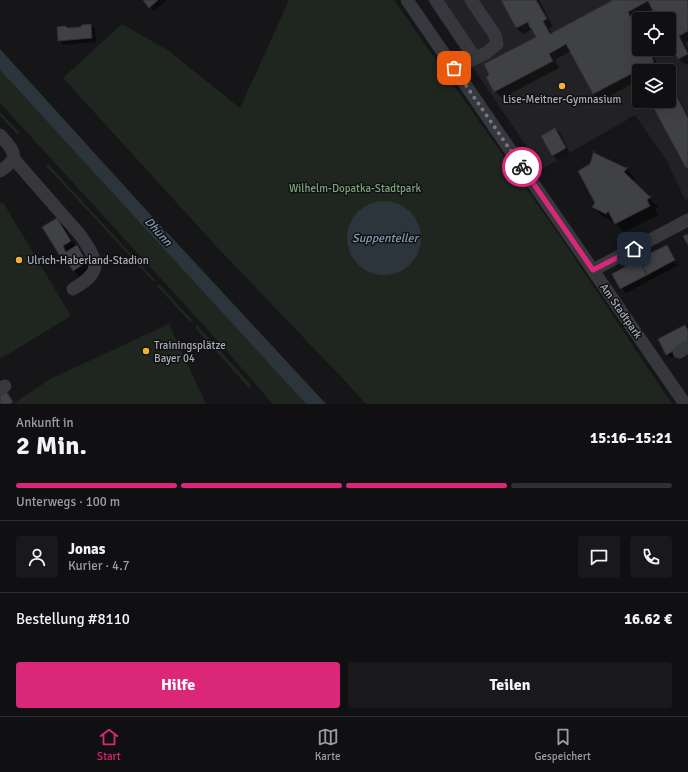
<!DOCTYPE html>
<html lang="de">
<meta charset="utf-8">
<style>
body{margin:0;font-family:Signika,sans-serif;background:#19191b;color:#f1f3f6;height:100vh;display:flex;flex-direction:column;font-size:15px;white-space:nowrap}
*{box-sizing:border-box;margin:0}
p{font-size:13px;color:#9c9d9f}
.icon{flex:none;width:22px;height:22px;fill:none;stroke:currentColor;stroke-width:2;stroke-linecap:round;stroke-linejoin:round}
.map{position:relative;height:404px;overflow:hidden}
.panel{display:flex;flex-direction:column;background:#101012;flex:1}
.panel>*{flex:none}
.controls{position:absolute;left:632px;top:12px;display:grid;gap:8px}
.controls a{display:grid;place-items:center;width:44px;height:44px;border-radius:4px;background:#101012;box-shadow:0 4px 16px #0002,0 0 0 1px #303032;font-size:20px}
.pin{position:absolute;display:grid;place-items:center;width:34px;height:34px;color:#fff;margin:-17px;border-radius:8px;box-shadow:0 2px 6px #0006}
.courier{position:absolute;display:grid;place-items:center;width:40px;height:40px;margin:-20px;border:3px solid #db2777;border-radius:50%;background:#fff;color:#222;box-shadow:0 1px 5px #0007}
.headline em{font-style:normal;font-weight:800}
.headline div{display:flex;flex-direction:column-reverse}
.headline{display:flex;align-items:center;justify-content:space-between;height:68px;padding:0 16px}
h1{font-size:26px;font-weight:800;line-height:30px}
.bar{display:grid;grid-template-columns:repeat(4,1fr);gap:6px 4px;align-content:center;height:48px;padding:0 16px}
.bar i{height:5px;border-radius:3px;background:#303032}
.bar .current{background:#db2777}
.bar p{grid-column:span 4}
.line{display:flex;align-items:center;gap:10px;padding:0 16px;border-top:1px solid #303032}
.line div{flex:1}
.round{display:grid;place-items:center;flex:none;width:42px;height:42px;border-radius:4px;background:#19191b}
.primary-button{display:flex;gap:8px;margin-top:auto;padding:8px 16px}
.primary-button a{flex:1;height:46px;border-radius:4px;background:#db2777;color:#fff;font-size:16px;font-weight:800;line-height:46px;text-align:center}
.primary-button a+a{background:#19191b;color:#f1f3f6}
.tab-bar{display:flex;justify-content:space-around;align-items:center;height:56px;border-top:1px solid #303032;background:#101012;font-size:11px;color:#9c9d9f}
.tab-bar a{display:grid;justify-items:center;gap:2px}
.tab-bar .current{color:#db2777}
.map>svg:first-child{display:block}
.built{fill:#222225;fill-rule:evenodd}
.green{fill:#1e261f}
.water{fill:#2c353c}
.shadow{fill:#0007}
.building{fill:#404145;stroke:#303034}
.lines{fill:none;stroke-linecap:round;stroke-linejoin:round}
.minor{stroke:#37383d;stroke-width:13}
.done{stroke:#757880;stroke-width:4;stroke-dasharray:0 7.2}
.route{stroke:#db2777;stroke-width:5}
.poi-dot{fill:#f2b134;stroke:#111113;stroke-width:1.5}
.labels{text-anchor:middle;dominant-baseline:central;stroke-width:3;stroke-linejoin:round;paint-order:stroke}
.poi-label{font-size:11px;fill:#a8adb8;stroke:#111113;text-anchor:start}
.park-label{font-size:11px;fill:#7fa381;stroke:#111113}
.street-label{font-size:11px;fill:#a8adb8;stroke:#111113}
.water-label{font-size:12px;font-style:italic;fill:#7f9bb3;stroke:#111113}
</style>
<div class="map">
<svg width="688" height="404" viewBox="0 0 688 404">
<rect width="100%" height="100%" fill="#161618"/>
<!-- built -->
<path class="built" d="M427,0H688V199L685,200L667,161L635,115L542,169ZM639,19H669V49H639ZM639,71H669V101H639Z"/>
<!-- green -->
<path class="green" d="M289,0H394L559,235L672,404H366L346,382L217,247L63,78L122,24L169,51L240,108Z
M0,70L306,404H273L218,341L0,103Z
M0,112L20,133L18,135L0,116Z
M48,164L155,280L154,282L46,166Z
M0,203L4,204L71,316L0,359Z
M159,284L193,321L190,322L157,286Z
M169,324L206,404H13L50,379Z
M197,325L251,385L249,388L195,328Z"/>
<!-- water -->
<path class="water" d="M0,49L138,201L326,404H306L0,70Z
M347 238a37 37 0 1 1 74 0a37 37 0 1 1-74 0Z"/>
<!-- shadow -->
<path class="shadow" d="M144,0H166V1L154,11Z
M502,0H539L553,27L549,28L552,33L615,0H688V41L685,43L688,49V64L686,65L679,59L669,40V19H658L653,9L634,19L639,29V49H650L660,69L656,71H639V80L601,101L594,94L571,51L555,60L559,68L502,98L495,92L487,77L538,37L533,29L523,34L516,28Z
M91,25L95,29L96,42L63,45L59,40Z
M674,94L679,98L688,116V169L686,167L661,101H669V97Z
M555,129L560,133L570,153L557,160L552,155Z
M594,154L627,169L635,178L633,182L658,207L655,209L658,215L625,232L615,223L602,216L593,207L597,203L591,165Z
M57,219L64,226L76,247L84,253L93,269L80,277L74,270L68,261V262L61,255Z
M667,246L670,250H668L676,265L678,264L671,250L679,265L626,293L621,288L613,274Z
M688,325V350L671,358L667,354L659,340Z"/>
<!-- building -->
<path class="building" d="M143,0H158L149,8Z
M501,0H536L547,19L543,21L550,34L613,0H687L688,2V31L679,36L688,54L678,59L669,42V19H657L648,1L628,12L639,33V49H648L654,62L593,94L566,44L549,54L553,61L494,92L486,77L489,75L484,64L536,37L531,28H530L528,22L516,28Z
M91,24L92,38L58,41L57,27L65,26L68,28L80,27L82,25Z
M675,93L688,118V167L686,168L652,105L659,101H669V96Z
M555,128L566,148L552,156L541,136Z
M594,151V153L626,168L628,167L624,172L650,197L651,196H652L647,200L650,206L615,224L608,211L606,214L592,207L595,203L578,171L590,164Z
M57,218L71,241L63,246L66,252L77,245L87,262L73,271L63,254L60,256L42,227Z
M688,234V245L683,236Z
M667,245L675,260L647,275L639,259Z
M639,259L647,275L620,289L612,274Z
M685,325L688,330V343L666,355L658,339Z
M6,391L13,402L10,404H0V395Z"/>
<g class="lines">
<!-- minor -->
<path class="minor" d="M407,0L685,404
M436,0L475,58
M454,68L486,53L497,44L495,35L471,0
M0,135C13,150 22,157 0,171
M13,158L81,236C99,263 103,271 73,289
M593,270L688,220
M679,352L688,347
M0,389L5,386"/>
</g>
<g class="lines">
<!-- done -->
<path class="done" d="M454,68L522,167"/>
<!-- route -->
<path class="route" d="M522,167L593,270L634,249"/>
</g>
<!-- markers -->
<g class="poi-dot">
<circle cx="562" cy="86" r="4"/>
<circle cx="19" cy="260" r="4"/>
<circle cx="146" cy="351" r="4"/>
</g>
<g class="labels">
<!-- poi labels -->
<g class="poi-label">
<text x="562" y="99" text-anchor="middle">Lise-Meitner-Gymnasium</text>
<text x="27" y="260">Ulrich-Haberland-Stadion</text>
<text x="154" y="345">Trainingsplätze<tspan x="154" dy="13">Bayer 04</tspan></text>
</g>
<!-- park labels -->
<g class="park-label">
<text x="355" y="188">Wilhelm-Dopatka-Stadtpark</text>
</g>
<!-- street labels -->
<g class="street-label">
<text transform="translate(621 311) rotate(55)">Am Stadtpark</text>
</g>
<!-- water labels -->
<g class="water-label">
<text transform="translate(158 232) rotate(48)">Dhünn</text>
<text x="385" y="238">Suppenteller</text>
</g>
</g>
</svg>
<div class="controls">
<a><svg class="icon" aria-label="locate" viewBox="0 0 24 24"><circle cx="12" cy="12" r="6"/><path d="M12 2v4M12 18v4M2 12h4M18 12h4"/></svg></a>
<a><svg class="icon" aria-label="layers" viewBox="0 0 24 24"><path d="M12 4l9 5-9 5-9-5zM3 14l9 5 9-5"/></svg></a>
</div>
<div class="pin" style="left:454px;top:68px;background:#ea580c"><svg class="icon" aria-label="bag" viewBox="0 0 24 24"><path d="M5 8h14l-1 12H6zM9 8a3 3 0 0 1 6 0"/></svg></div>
<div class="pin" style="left:634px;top:249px;background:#1f2937"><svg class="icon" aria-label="home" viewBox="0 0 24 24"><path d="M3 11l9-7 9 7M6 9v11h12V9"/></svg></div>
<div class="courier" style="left:522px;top:167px"><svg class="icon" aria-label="bike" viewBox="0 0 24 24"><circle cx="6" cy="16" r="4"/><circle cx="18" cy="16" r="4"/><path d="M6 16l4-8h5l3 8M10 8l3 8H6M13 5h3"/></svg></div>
</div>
<section class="panel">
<div class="headline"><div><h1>2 Min.</h1><p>Ankunft in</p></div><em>15:16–15:21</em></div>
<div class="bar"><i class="current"></i><i class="current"></i><i class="current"></i><i></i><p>Unterwegs · 100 m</p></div>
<div class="line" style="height:72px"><a class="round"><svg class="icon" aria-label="person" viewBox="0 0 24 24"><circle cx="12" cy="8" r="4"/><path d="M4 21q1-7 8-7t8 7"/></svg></a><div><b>Jonas</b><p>Kurier · 4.7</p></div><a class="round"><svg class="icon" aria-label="chat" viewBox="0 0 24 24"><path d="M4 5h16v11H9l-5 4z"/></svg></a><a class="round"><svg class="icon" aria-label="phone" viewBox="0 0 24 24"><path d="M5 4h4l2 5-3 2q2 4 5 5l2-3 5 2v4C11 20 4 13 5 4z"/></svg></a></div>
<div class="line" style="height:52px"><div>Bestellung #8110</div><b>16.62 €</b></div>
<div class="primary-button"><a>Hilfe</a><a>Teilen</a></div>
</section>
<nav class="tab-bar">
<a class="current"><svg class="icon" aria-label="home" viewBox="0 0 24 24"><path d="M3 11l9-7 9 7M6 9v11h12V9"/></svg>Start</a>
<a><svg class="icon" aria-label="map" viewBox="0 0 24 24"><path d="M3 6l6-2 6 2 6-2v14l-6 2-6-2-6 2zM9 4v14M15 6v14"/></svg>Karte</a>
<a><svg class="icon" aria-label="saved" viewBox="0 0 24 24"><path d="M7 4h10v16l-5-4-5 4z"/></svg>Gespeichert</a>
</nav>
